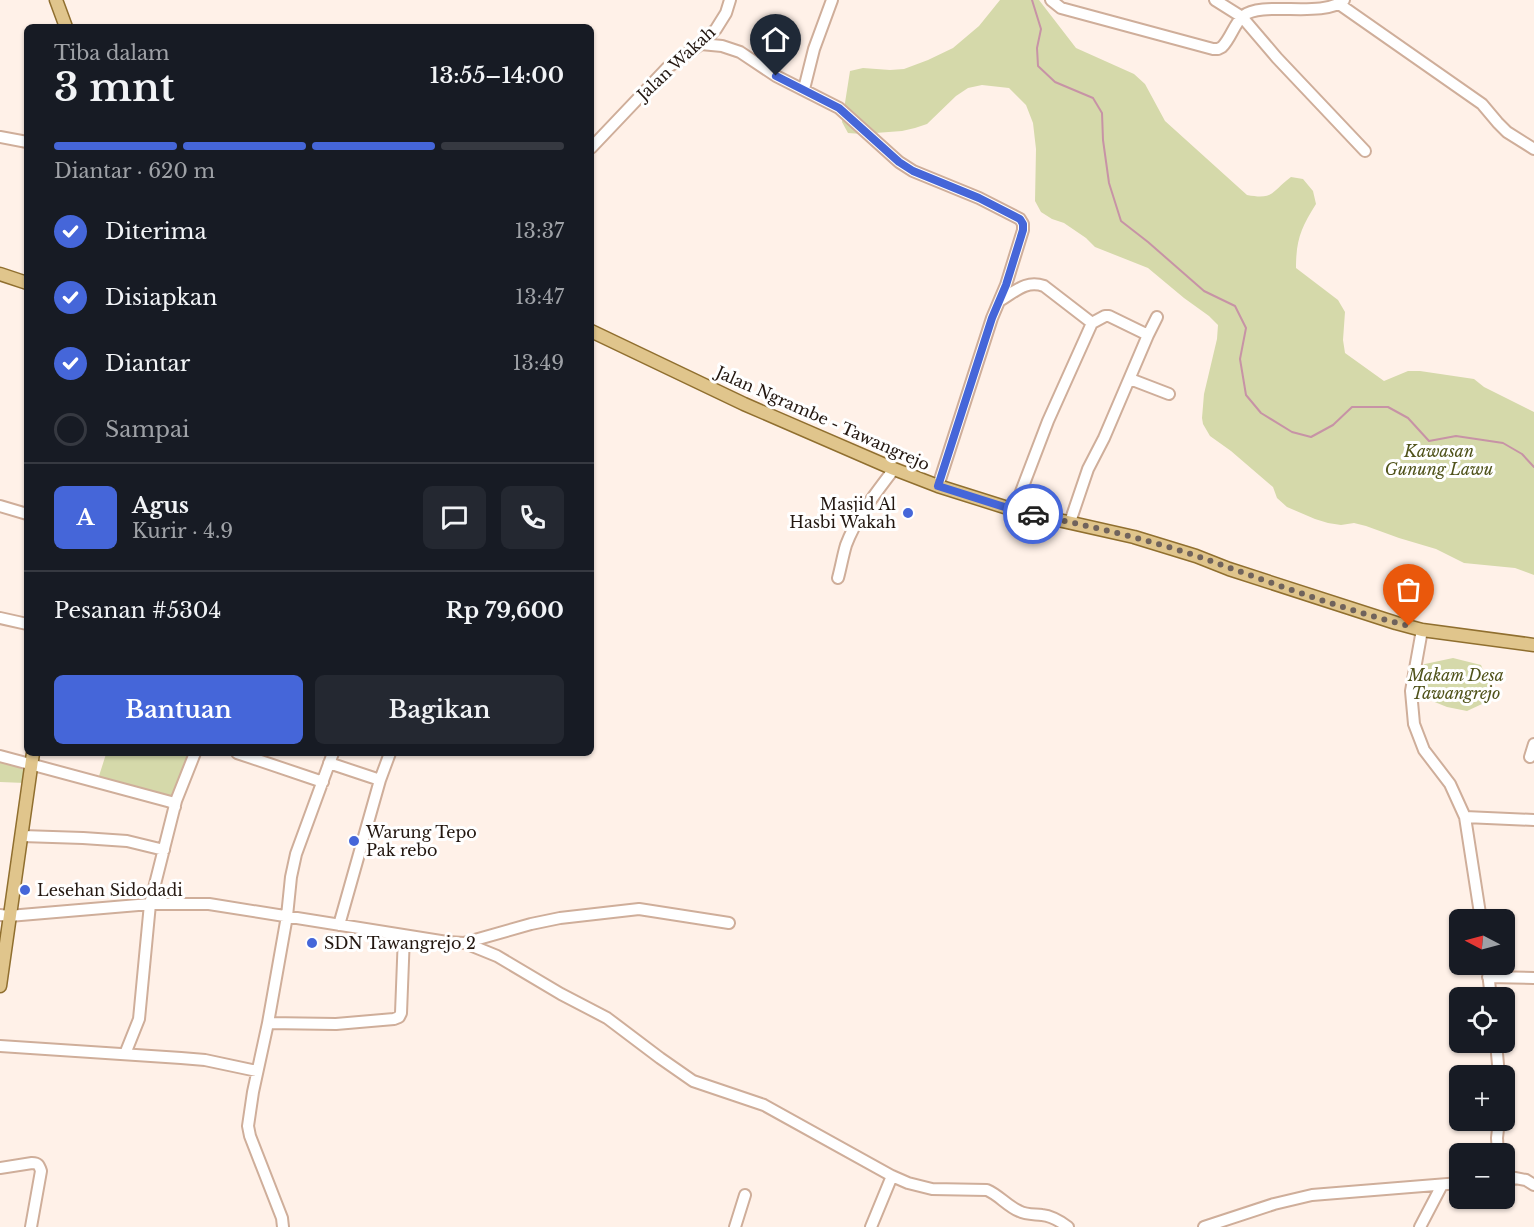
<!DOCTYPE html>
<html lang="id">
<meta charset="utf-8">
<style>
body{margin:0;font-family:"Libre Baskerville",serif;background:#242831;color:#f1f3f6;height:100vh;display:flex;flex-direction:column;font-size:22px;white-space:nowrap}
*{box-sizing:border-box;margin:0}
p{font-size:20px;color:#9ea1a6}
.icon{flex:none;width:33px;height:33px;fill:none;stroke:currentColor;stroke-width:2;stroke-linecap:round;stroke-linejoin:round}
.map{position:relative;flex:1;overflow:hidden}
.drawer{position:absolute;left:24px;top:24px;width:570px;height:732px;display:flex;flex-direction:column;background:#171b24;border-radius:9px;box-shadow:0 2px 4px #0004}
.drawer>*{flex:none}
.needle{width:39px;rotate:276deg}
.buttons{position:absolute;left:1449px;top:909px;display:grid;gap:12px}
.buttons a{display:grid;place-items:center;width:66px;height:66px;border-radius:9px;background:#171b24;box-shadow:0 2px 4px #0004;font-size:30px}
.pin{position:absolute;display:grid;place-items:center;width:51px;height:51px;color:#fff;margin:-62px -26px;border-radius:50% 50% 50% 0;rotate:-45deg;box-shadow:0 0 6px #0007}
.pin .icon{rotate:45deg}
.courier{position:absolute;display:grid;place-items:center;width:60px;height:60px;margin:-30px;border:4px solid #4566d9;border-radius:50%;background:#fff;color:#222;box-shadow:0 2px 8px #0007}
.head em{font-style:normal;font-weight:600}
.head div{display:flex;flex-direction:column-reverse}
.head{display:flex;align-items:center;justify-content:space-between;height:102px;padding:0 30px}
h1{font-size:39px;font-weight:600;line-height:45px}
.bar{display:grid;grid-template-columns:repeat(4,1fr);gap:9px 6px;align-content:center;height:72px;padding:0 30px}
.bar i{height:8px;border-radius:4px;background:#363941}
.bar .current{background:#4566d9}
.bar p{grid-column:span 4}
.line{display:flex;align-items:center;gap:15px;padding:0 30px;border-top:2px solid #363941}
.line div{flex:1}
.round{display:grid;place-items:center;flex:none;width:63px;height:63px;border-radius:9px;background:#242831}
ol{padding:0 30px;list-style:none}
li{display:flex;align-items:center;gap:18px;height:66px}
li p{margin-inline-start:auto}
li .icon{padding:6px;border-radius:50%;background:#4566d9;color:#fff;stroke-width:4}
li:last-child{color:#9ea1a6}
li i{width:33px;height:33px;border:3px solid #363941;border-radius:50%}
.action{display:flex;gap:12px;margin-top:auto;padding:12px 30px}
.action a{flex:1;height:69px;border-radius:9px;background:#4566d9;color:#fff;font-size:24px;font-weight:600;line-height:69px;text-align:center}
.action a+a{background:#242831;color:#f1f3f6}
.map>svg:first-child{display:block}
.green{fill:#d5d9aa}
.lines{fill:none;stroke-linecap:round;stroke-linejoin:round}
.stream{stroke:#c793a6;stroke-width:2}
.minor-casing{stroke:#cfae9a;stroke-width:14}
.major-casing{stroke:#906f2f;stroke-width:15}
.minor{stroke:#fff;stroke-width:10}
.major{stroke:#e0c58c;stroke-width:12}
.done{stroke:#70635c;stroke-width:6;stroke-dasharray:0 10.8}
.route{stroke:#4566d9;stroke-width:8}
.poi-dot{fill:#4566d9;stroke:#fff;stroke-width:2}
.labels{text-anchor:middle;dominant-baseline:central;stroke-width:6;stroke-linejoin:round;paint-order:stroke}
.street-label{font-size:16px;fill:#231710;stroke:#fff}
.park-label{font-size:16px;font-style:italic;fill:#50531b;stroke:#fff}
.poi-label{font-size:16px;fill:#231710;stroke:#fff;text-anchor:start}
</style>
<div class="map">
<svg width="1534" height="1227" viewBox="0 0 1534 1227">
<rect width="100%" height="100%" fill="#fff1e8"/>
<!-- green -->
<path class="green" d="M1000,0H1039L1076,48L1134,74L1145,84L1165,121L1247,195C1274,200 1271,192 1291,177L1303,179L1313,191L1316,204C1301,228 1296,240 1296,268L1338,300L1345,312L1343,340L1345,353L1384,381L1408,371H1420L1474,379L1484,387L1534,412V575L1515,568L1464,563L1436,549L1399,538L1366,526L1354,523L1341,525L1328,523L1315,519L1287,507L1277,498L1273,487L1231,451L1210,436L1203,424L1202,418L1204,394L1217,339L1218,325L1209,316L1184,298L1148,268L1095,247L1086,238L1064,223L1052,219L1041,212L1035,201L1036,149L1033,123L1026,105L1009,88L982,85L968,88L956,96L927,124L915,128L902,131L862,134L848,133L842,122L850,71L863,68L890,70L904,69L928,60L953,48L979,26Z
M1453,658L1481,665L1489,685L1482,704L1467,711L1447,707L1415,694L1419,667L1425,664Z
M104,753H193L174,799L99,776L106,754Z
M0,758L27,765L25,783L0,782Z"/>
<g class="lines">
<!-- stream -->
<path class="stream" d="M1032,0L1041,29L1037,48L1038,66L1055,82L1093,98L1102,113L1103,140L1109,183L1121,221L1148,242L1204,291L1235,306L1246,328L1240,359L1246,395L1261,413L1292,432L1311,437L1333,425L1352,407H1388L1408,418L1429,441L1456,436L1503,443L1522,454L1534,467"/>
<defs>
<path id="minor" d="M1051,0L1061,8L1213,49H1218L1222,47C1231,38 1234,24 1243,16C1263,0 1322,19 1344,0
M1215,0L1242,17L1277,58L1365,151
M1339,4L1482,104L1498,123L1507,132L1534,149
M701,44L722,46L740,52L776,76L839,108L899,162L913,171L979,198L1020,219L1023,224V230L1006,285L992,318L938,486
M804,89L814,49L832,0
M0,137L27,142
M591,148L667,68L701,44L716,29L726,13L730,0
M1001,300C1016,291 1026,280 1044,286L1092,323
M1148,335L1157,317
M1130,379L1169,394
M0,506L27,514
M1014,510L1048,421L1092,323L1105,316H1109L1148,335L1104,438L1088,469L1070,522
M838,578C841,567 843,555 846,545C857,516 876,493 894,469
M0,618L27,624
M1422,630L1411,691L1414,724L1424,750L1450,784L1465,817L1481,920
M237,753L323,782
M0,756L171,802L175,807
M1530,757L1534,744
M329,763L380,780
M1465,817L1534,820
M22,836L83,838L127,841L164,850
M0,915L9,916L150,904H209L447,942L464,943L531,924L560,918L639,909L729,923
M339,925L380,780L390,753
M465,943L497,956L561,994L607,1018L660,1058L693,1081L764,1105L892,1176L908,1183L932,1189L987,1190C999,1195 1007,1206 1019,1211C1026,1215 1035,1214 1042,1215C1052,1216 1060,1221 1068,1227
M1487,964L1491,998
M1488,977L1534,978
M268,1023L336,1024L394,1019L399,1017L401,1013L404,935
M1496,1042L1499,1076
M0,1046L181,1058L205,1060L257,1071
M125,1054L139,1019L150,904L176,801L195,753
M1498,1154L1497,1138L1499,1120
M1504,1165L1508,1171L1510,1181L1504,1185
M0,1168L32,1163C38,1163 39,1165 41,1171L31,1227
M1510,1177L1526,1180L1534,1185
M283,1227L282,1218L250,1136L248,1126L253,1092L268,1023L287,916L291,877L296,854L333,753
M735,1227L745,1195
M871,1227L892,1176
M1204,1227L1274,1204L1312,1195L1460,1183
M1420,1227L1442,1185"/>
<path id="major" d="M56,0L66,27
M0,274L27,283
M591,331L744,404L894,469L938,486L1014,510L1134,537L1196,556L1229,569L1396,623L1422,630L1534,645
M0,986L33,753"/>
</defs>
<!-- minor casing -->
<use href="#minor" class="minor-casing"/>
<!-- major casing -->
<use href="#major" class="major-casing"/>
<!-- minor -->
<use href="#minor" class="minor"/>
<!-- major -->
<use href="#major" class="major"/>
</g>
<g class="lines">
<!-- done -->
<path class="done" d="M1033,514C1088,526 1144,538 1197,556C1267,581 1337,608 1409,626"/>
<!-- route -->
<path class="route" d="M776,76L839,108L899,162L913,171L979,198L1020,219L1023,224V230L1006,285L992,318L938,486L1014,510L1033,514"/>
</g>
<!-- markers -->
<g class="poi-dot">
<circle cx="908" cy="513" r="6"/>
<circle cx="354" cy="841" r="6"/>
<circle cx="25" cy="890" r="6"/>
<circle cx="312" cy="943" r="6"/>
</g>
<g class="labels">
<!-- street labels -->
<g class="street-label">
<text transform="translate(676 63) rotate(-43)">Jalan Wakah</text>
<text transform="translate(823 418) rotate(24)">Jalan Ngrambe - Tawangrejo</text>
</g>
<!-- park labels -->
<g class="park-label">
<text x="1439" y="451">Kawasan<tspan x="1439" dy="18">Gunung Lawu</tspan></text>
<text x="1456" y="675">Makam Desa<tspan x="1456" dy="18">Tawangrejo</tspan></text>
</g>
<!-- poi labels -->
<g class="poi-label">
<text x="896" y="504" text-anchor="end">Masjid Al<tspan x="896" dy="18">Hasbi Wakah</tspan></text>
<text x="366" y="832">Warung Tepo<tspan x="366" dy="18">Pak rebo</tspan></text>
<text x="37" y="890">Lesehan Sidodadi</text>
<text x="324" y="943">SDN Tawangrejo 2</text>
</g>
</g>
</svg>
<div class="buttons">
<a><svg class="needle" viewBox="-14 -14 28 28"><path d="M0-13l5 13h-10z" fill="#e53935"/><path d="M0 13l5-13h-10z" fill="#9ea1a6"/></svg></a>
<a><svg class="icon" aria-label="locate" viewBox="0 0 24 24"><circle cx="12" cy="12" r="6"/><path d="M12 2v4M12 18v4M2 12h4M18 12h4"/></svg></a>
<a>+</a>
<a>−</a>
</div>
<div class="pin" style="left:1409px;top:626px;background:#ea580c"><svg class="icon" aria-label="bag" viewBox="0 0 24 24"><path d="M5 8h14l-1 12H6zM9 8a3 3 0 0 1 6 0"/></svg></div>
<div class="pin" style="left:776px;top:76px;background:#1f2937"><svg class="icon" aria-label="home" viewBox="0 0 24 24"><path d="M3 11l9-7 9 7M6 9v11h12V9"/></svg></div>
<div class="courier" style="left:1033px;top:514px"><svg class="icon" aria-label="car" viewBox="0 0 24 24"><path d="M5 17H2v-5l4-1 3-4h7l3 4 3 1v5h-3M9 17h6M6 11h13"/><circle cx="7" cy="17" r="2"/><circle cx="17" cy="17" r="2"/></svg></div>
<section class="drawer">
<div class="head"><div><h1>3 mnt</h1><p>Tiba dalam</p></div><em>13:55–14:00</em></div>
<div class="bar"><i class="current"></i><i class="current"></i><i class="current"></i><i></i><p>Diantar · 620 m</p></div>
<ol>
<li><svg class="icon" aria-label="check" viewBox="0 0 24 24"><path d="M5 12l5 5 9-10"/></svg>Diterima<p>13:37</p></li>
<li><svg class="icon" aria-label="check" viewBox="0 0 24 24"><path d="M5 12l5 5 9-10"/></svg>Disiapkan<p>13:47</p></li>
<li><svg class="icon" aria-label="check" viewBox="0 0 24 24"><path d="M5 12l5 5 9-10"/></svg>Diantar<p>13:49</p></li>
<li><i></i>Sampai</li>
</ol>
<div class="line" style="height:108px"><b class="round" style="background:#4566d9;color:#fff">A</b><div><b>Agus</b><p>Kurir · 4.9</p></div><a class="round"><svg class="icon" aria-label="chat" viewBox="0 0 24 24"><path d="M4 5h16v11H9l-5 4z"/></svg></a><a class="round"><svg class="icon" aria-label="phone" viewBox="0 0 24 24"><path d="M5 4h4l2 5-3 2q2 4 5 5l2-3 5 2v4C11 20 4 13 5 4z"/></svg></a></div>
<div class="line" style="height:78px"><div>Pesanan #5304</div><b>Rp 79,600</b></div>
<div class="action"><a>Bantuan</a><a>Bagikan</a></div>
</section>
</div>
